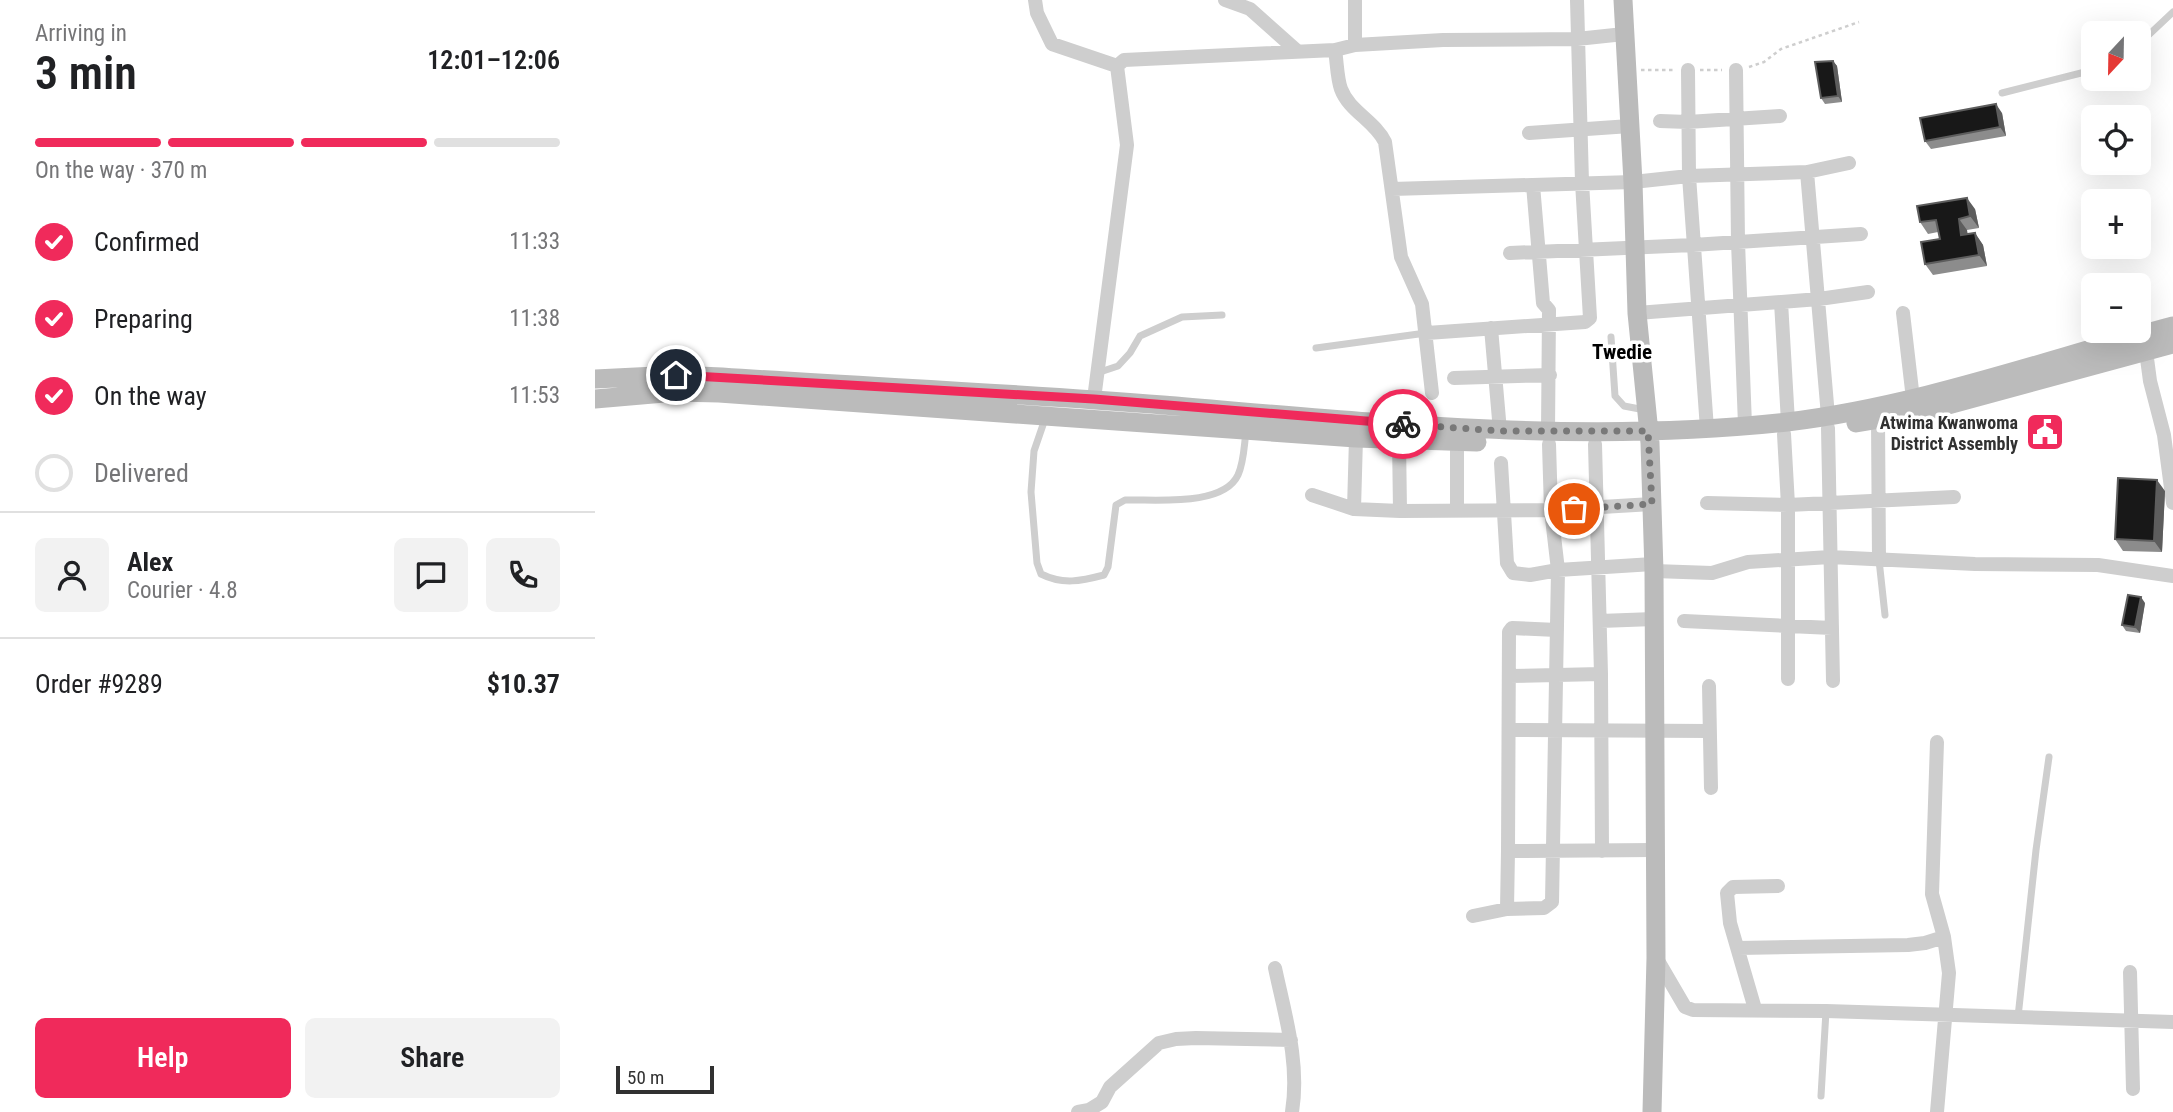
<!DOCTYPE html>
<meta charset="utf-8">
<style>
body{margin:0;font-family:"Roboto Condensed",sans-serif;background:#f2f2f2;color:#202124;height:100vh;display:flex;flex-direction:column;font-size:26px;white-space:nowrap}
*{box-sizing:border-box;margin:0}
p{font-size:23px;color:#757577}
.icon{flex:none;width:38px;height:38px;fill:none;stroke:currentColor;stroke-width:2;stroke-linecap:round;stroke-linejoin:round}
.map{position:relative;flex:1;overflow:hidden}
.side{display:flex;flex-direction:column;background:#fff;width:595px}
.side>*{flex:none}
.needle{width:46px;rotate:202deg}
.tools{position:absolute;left:1486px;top:21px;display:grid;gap:14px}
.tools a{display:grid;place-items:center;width:70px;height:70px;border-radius:10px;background:#fff;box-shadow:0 7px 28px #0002;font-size:35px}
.scale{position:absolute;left:21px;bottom:18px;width:98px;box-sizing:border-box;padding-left:7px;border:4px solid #313131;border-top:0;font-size:19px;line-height:24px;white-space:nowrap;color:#313131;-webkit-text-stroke:5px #fff;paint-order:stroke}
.pin{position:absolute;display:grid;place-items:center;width:60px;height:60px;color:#fff;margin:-30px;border:4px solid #fff;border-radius:50%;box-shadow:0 2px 7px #0007}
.courier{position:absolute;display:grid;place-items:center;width:70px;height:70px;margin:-35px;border:5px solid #f02a5b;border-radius:50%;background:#fff;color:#222;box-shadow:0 2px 9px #0007}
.summary em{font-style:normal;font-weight:600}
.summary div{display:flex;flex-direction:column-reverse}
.summary{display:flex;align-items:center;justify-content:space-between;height:119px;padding:0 35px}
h1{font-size:46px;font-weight:600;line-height:52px}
.bar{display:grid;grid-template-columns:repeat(4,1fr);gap:10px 7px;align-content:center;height:84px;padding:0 35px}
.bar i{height:9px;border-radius:5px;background:#e0e0e0}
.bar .active{background:#f02a5b}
.bar p{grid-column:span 4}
.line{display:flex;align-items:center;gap:18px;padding:0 35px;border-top:2px solid #e0e0e0}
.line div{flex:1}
.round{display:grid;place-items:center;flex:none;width:74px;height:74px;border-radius:10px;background:#f2f2f2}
ol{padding:0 35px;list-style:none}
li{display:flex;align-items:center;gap:21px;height:77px}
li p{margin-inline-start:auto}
li .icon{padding:7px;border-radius:50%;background:#f02a5b;color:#fff;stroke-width:4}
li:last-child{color:#757577}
li i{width:38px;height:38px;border:4px solid #e0e0e0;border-radius:50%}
.cta{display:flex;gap:14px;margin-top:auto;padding:14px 35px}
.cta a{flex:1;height:80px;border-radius:10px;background:#f02a5b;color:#fff;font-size:28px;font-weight:600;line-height:80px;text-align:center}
.cta a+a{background:#f2f2f2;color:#202124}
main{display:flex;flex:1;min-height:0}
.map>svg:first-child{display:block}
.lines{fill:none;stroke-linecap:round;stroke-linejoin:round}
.path{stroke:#cecece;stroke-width:2.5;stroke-dasharray:3.5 3.5;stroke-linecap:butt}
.lane{stroke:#cecece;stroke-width:7}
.street{stroke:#cecece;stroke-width:14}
.secondary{stroke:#bbb;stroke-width:19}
.wall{fill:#8c8c8c}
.shaded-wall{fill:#5d5d5d}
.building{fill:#181818;stroke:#5d5d5d;stroke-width:2}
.done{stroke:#797979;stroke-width:7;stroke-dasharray:0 12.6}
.route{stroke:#f02a5b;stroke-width:9}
.labels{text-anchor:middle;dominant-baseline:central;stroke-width:7;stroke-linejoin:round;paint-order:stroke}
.poi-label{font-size:18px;font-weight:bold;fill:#313131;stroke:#fff;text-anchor:end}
.quarter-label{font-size:21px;font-weight:bold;fill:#000;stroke:#fff}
</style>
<main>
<section class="side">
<div class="summary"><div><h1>3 min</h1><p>Arriving in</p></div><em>12:01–12:06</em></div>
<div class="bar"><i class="active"></i><i class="active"></i><i class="active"></i><i></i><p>On the way · 370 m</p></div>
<ol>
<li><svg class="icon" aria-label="check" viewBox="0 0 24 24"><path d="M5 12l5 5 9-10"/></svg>Confirmed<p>11:33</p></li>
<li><svg class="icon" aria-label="check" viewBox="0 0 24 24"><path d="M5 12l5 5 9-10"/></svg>Preparing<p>11:38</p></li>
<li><svg class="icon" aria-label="check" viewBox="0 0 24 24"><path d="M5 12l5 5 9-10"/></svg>On the way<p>11:53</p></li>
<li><i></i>Delivered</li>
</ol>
<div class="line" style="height:126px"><a class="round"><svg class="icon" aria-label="person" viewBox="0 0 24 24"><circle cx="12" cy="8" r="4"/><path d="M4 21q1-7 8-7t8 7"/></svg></a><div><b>Alex</b><p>Courier · 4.8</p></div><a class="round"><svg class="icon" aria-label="chat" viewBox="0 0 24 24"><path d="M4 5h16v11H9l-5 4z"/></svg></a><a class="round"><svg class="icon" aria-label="phone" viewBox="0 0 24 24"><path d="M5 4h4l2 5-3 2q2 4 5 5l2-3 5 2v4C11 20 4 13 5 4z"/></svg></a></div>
<div class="line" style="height:91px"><div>Order #9289</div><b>$10.37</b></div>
<div class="cta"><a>Help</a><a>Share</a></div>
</section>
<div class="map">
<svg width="1578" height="1112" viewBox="0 0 1578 1112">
<rect width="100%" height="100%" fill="#fff"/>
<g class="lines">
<!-- path -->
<path class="path" d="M1154,67L1169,62L1186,49L1264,22
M1046,70H1081
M1105,70H1127"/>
<!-- lane -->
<path class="lane" d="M1544,44L1578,12
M1407,93L1498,70
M1016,337L1020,396L1029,406L1050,410
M721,348L831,333
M505,372L523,366L535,353L545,336L587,317L627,315
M450,419L439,451L436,492L442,563L446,574C468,585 486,581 509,575L513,567L521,505L530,500C560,499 628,507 643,475C649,462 649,446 651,432
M1284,560L1290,615
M1423,1017L1441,850L1454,757
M1226,1096L1231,1011"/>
<!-- street -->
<path class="street" d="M440,0L442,13L457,44L522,66
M630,0L655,9L701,50
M760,45V0
M740,50C742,62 742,78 746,89C754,111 780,121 790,142L806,257L827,304L837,393
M522,66L529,60L740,50L760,45L848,40L982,39L1029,34
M1093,70L1094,176L1112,429
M1141,70L1143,242L1150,425
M1065,121L1093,122L1185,116
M934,133L1035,126
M1212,172L1233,416
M938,185L948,303L954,310L953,431
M797,189L1038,182L1094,176L1212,172L1254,163
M915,253L1098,245L1266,234
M1186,302L1193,422
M1042,313L1224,299L1273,292
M1308,313L1318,399
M896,328L905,431
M832,333L990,322L995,318L987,182L982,0
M1551,351L1555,381L1569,435L1578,503
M859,378L955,375
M499,399L532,145L522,66
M1283,420L1284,560
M1233,428L1238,681
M1189,434L1193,505V679
M804,439L805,511
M862,441V511
M1000,444L1006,674L1007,851
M906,463L912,563L918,573L935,575L963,570L1058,564
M717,495L759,509L805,511L956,510L1057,504
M1112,503L1193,505L1359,497
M759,509L761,438
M1059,571L1117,573L1153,562L1235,557L1380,564L1503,565L1578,576
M1005,621L1059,619
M1089,621L1237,628
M962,630L917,628L914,632L913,851L1059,850
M914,676L1006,674
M1114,686L1116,788
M914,730L1115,731
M912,909L913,851
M878,916L912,909L949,908L957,902L963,570L956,510L954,444
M1143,948L1313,945L1330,943L1349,937
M1062,959L1090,1007L1098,1010L1231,1011L1578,1022
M680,968C690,1015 705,1063 697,1112
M1535,972L1538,1089
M1160,1009L1135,923L1132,893L1138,887L1183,886
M483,1112L494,1110L507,1102L515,1087L564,1043L581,1039L601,1038L696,1040
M1342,1112L1354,973L1349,937L1337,894L1342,742"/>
<!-- secondary -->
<path class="secondary" d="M1028,0L1038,182L1042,313L1055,443L1059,571L1061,958L1057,1112
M0,379L81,375L127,377C274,387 421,393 568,405C775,422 985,445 1192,422C1324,406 1450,360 1578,326
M0,399L81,392L124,393L761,438L882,442
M1261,423L1327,412L1578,344"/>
</g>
<!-- wall -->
<path class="wall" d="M1238,61L1242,66L1247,102L1230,104L1226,98Z
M1407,113L1411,136L1336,149L1330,141Z
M1380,209L1384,228L1372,230V234L1380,233L1388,245L1392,266L1338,275L1330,264L1345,239L1343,232L1333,234L1325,222Z
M1570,491L1567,552L1528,551L1520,539Z
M1550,603L1545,633L1531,631L1527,625Z"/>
<!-- shaded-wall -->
<path class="shaded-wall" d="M1238,61L1242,66L1247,102L1243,96Z
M1401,104L1407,113L1411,136L1405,127Z
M1372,198L1380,209L1384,228L1375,216Z
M1364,219L1372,230L1375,247L1366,235Z
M1380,233L1388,245L1392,266L1384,255Z
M1562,480L1570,491L1567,552L1559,541Z
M1546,597L1550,603L1545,633L1540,627Z"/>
<!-- building -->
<path class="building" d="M1238,61L1243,96L1226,98L1220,62Z
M1401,104L1405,127L1330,141L1325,118Z
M1372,198L1375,216L1364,219L1366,235L1380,233L1384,255L1330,264L1326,242L1345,239L1341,220L1325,222L1322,206Z
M1523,478L1562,480L1559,541L1520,539Z
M1533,595L1546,597L1540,627L1527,625Z"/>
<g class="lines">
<!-- done -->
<path class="done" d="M808,424L905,431H1053L1057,504L979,509"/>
<!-- route -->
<path class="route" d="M81,375L499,399L808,424"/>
</g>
<!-- icons -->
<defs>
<symbol id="civic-square" viewBox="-11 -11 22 22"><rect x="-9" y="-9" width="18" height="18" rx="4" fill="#f02a5b" stroke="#fff"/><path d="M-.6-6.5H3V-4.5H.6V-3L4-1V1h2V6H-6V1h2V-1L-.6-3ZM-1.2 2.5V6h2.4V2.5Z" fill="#fff"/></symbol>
</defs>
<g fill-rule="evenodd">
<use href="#civic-square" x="1428" y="410" width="44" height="44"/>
</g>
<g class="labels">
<!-- poi labels -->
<g class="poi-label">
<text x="1423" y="422">Atwima Kwanwoma<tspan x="1423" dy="21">District Assembly</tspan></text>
</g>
<!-- quarter labels -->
<g class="quarter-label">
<text x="1027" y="352">Twedie</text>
</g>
</g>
</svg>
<div class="tools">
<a><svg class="needle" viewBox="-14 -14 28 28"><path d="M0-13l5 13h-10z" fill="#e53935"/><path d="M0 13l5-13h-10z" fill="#757577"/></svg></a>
<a><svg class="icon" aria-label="locate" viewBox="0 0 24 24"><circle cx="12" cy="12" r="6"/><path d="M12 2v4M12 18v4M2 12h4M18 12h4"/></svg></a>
<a>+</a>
<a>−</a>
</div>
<div class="scale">50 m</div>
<div class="pin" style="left:979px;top:509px;background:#ea580c"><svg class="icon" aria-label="bag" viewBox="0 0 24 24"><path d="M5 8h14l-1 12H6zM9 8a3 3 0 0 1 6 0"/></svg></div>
<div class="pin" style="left:81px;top:375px;background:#1f2937"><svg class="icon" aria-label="home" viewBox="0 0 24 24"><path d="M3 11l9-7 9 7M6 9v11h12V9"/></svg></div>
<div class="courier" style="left:808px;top:424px"><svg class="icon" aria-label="bike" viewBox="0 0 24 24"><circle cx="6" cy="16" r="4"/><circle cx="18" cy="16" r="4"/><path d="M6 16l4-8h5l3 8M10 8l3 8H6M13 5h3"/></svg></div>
</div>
</main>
